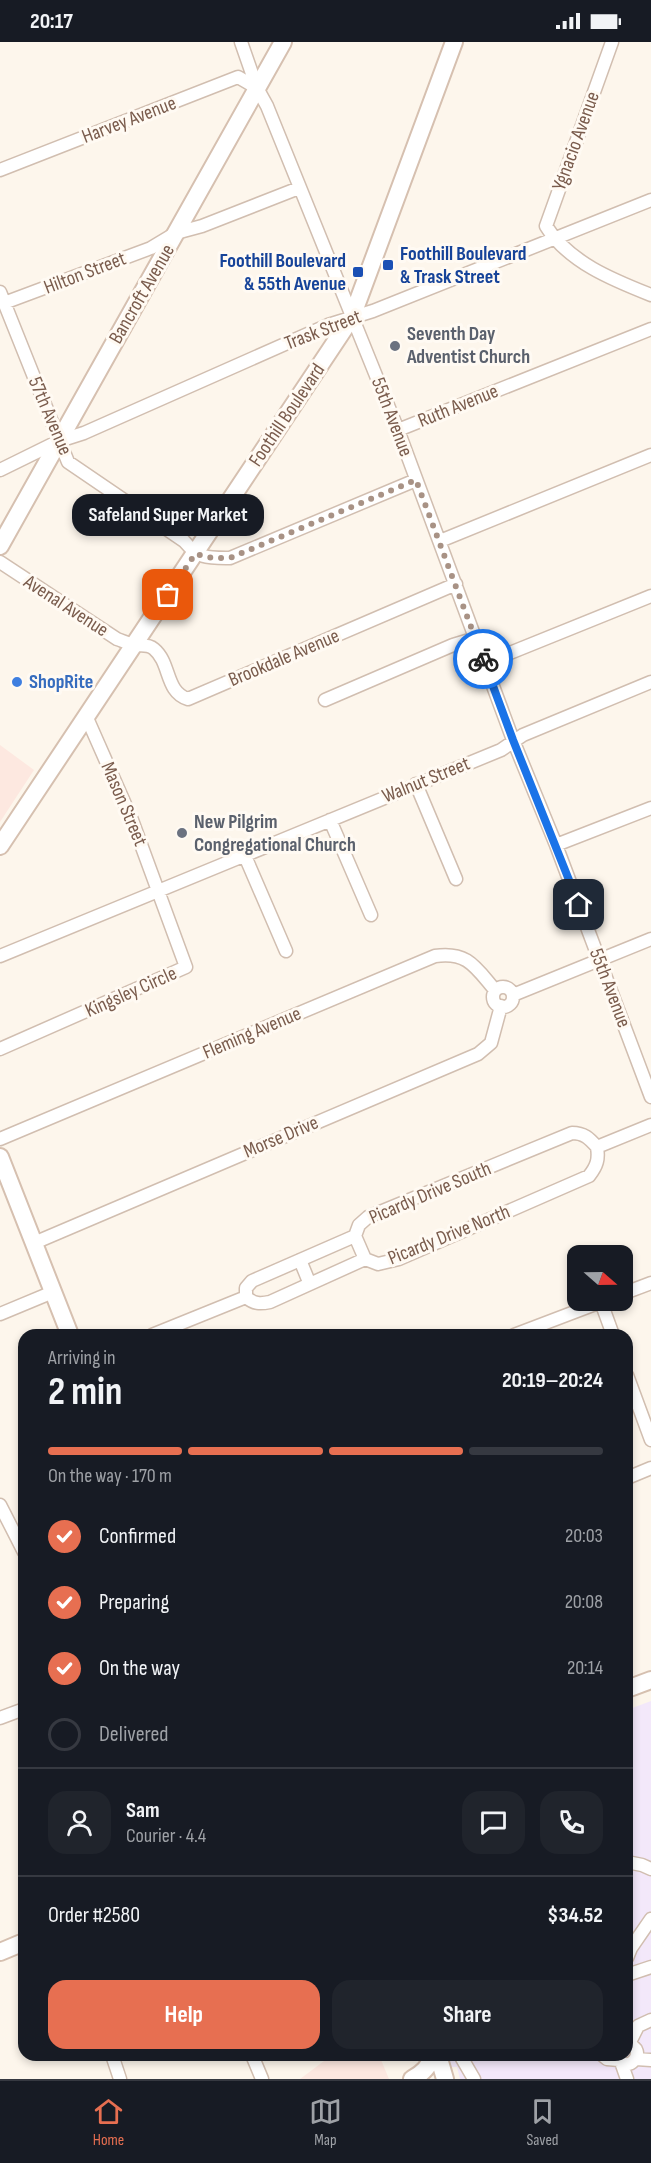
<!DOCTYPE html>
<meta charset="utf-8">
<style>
body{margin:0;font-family:"Sofia Sans Condensed",sans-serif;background:#20242c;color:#f1f3f6;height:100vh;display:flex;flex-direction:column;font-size:22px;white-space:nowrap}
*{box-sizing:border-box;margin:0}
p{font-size:20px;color:#9ea1a6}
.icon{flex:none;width:33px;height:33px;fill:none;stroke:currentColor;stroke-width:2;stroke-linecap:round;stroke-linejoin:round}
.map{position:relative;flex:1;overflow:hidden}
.side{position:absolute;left:18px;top:1287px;width:615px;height:732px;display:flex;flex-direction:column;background:#171b24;border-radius:18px;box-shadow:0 3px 9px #0003}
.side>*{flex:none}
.needle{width:39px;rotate:110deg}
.buttons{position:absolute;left:567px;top:1203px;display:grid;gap:12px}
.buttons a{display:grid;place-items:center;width:66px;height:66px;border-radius:12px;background:#171b24;box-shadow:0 3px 9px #0003;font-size:30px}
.pin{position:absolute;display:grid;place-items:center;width:51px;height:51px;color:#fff;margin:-26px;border-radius:12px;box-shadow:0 3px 9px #0006}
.courier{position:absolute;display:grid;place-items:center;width:60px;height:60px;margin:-30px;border:4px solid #1a73e8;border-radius:50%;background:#fff;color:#222;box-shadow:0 2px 8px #0007}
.bubble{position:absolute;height:42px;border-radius:18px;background:#171b24;box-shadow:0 3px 9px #0003;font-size:20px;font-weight:700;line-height:42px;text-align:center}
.summary em{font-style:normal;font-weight:700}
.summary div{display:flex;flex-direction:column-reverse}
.summary{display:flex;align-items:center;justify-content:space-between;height:102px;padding:0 30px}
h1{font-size:39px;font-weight:700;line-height:45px}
.bar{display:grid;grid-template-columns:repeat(4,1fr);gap:9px 6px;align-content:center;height:72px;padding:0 30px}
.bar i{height:8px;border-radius:4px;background:#363941}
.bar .current{background:#e76f51}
.bar p{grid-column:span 4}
.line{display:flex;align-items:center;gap:15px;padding:0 30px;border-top:2px solid #363941}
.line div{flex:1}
.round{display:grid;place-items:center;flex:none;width:63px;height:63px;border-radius:18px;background:#20242c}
ol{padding:0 30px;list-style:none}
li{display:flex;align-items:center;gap:18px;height:66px}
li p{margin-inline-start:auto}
li .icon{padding:6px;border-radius:50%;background:#e76f51;color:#fff;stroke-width:4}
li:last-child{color:#9ea1a6}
li i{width:33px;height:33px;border:3px solid #363941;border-radius:50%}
.primary-button{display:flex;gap:12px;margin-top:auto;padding:12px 30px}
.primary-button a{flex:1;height:69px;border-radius:18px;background:#e76f51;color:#fff;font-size:24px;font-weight:700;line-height:69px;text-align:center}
.primary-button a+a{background:#20242c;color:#f1f3f6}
.status{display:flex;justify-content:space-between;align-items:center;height:42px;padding:0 30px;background:#171b24;direction:ltr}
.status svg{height:16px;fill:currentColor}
.menu{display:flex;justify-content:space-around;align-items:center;height:84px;border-top:2px solid #363941;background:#171b24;font-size:16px;color:#9ea1a6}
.menu a{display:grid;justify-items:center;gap:3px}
.menu .current{color:#e76f51}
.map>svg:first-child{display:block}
.commercial{fill:#fde8e0}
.education{fill:#f3e8fa}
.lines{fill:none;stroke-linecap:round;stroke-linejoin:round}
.street-casing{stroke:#d1beb0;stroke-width:15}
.secondary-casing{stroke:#d6c0b0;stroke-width:20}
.street{stroke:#fff;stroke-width:12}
.secondary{stroke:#fff;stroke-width:16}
.done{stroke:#a89285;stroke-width:6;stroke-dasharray:0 10.8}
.route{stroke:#1a73e8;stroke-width:8}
.transit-dot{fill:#1a4fb4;stroke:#fffaf3;stroke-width:2}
.worship-dot{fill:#6b7280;stroke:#fffaf3;stroke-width:2}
.shop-dot{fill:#3f7fe0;stroke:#fffaf3;stroke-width:2}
.labels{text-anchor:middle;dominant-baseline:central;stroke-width:6;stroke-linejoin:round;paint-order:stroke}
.street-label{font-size:20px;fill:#7a5c4d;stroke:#fffaf3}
.transit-label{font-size:20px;font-weight:bold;fill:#164399;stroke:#fffaf3;text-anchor:start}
.worship-label{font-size:20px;font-weight:bold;fill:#5b616d;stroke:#fffaf3;text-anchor:start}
.shop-label{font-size:20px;font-weight:bold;fill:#366cbe;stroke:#fffaf3;text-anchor:start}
</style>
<div class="status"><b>20:17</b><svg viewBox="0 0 49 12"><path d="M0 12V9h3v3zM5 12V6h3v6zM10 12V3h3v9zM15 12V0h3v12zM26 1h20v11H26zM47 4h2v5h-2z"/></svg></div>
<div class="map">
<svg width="651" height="2037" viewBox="0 0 651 2037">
<rect width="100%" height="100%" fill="#fdf6ec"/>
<!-- commercial -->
<path class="commercial" d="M0,703L34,728L0,780Z
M332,2013H379L389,2037H300Z"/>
<!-- education -->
<path class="education" d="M651,1659V2037H460L457,2025H451L448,2013H627V1668Z"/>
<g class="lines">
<defs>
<path id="street" d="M241,0L257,46L267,64L398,388L513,698L556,803L651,1055
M612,0L546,184C568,220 613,238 651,253
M0,128L238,35L257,46
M0,250L68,420L184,499C199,517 207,516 230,516L416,438
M4,261L151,206L176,191L202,184L299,146
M398,388L651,287
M0,428L59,399L84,391L328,283L373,269L651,158
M440,499L651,413
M0,520L117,597C123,599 129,602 135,603C142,604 148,602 154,607C171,621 165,650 188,657L456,542
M485,621L651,554
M325,658L453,603L476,596
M416,742L456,837
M330,778L371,873
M556,803L651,766
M245,814L286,909
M0,914L501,708L523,693L651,640
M493 955a10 10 0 1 1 20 0a10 10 0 1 1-20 0Z
M513,953L651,897
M0,1007L186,925L132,778L87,676
M0,1097L435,914C468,909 476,926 495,948
M597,1105L651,1083
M355,1194L365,1217
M34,1201L478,1012L491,1001L501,964
M300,1218L309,1240
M622,1252L651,1241
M246,1255V1246L252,1239L355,1194L359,1183L368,1175L572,1091C584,1091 589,1096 597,1105
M246,1255C254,1262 260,1262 270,1260L365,1217L378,1222L399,1217L589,1134C597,1124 599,1117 597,1105
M601,1260L613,1293
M0,1272L53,1250
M152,1293L246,1255
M514,1293L606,1258
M627,1333L651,1398
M627,1436L651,1426
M0,1463L24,1510
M0,1676L24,1667
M627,1820L642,1823L651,1827
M627,1916L631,1906L651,1877
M627,1933L651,1925
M629,2002L638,1984L651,1978
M112,2013L120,2037
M252,2013L262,2037
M460,2013L474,2037
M602,2013L607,2017L619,2018
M618,2013C625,2037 651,2007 627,2002
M636,2017L651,2018
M621,2020L627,2037"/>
<path id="secondary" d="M0,504L283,0
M0,804L352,275L454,0
M0,1115L70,1293
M627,1647L651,1638
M0,1910L24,1900
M438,2013L445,2037
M412,2037C423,2031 429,2025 433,2013"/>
</defs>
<!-- street casing -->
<use href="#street" class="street-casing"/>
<!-- secondary casing -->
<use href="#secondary" class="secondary-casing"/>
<!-- street -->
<use href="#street" class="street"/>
<!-- secondary -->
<use href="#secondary" class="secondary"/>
</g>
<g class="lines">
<!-- done -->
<path class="done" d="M168,553L195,512L212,516H230L416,438L483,617"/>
<!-- route -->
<path class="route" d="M483,617L513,698L579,863"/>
</g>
<!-- markers -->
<g class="transit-dot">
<rect x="382" y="217" width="12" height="12" rx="3"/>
<rect x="352" y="224" width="12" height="12" rx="3"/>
</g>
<g class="worship-dot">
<circle cx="395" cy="304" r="6"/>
<circle cx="182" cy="791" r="6"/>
</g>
<circle class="shop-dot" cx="17" cy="640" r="6"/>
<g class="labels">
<!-- street labels -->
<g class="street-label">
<text transform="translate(129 78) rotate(-21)">Harvey Avenue</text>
<text transform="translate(576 99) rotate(-70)">Ygnacio Avenue</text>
<text transform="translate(85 231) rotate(-21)">Hilton Street</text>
<text transform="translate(142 252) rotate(-60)">Bancroft Avenue</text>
<text transform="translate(323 288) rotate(-21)">Trask Street</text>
<text transform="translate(458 364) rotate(-22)">Ruth Avenue</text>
<text transform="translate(287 373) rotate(-56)">Foothill Boulevard</text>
<text transform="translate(50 374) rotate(67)">57th Avenue</text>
<text transform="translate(392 375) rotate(69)">55th Avenue</text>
<text transform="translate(66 564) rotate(33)">Avenal Avenue</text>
<text transform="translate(284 616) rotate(-23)">Brookdale Avenue</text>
<text transform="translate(426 738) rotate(-22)">Walnut Street</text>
<text transform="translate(124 762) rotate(67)">Mason Street</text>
<text transform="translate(610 946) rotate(69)">55th Avenue</text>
<text transform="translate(131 950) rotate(-24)">Kingsley Circle</text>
<text transform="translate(252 991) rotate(-23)">Fleming Avenue</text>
<text transform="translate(281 1095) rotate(-23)">Morse Drive</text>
<text transform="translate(430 1151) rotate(-23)">Picardy Drive South</text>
<text transform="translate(449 1193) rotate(-22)">Picardy Drive North</text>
</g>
<!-- transit labels -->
<g class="transit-label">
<text x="400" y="212">Foothill Boulevard<tspan x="400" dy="23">&amp; Trask Street</tspan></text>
<text x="346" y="219" text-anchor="end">Foothill Boulevard<tspan x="346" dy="23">&amp; 55th Avenue</tspan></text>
</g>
<!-- worship labels -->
<g class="worship-label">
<text x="407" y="292">Seventh Day<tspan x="407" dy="23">Adventist Church</tspan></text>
<text x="194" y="780">New Pilgrim<tspan x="194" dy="23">Congregational Church</tspan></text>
</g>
<!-- shop labels -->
<g class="shop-label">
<text x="29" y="640">ShopRite</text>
</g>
</g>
</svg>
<div class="buttons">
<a><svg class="needle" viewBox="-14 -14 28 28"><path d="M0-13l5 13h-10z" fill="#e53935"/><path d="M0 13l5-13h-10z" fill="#9ea1a6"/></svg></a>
</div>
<div class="pin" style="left:168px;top:553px;background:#ea580c"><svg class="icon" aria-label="bag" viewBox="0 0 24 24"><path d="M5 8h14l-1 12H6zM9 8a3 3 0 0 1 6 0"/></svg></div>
<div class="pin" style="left:579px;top:863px;background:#1f2937"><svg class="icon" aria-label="home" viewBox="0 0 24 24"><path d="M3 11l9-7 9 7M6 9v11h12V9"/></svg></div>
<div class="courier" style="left:483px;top:617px"><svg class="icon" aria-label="bike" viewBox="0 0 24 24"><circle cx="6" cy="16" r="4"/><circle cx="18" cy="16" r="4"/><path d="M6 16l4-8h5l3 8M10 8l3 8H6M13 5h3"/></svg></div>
<div class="bubble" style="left:72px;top:452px;width:192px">Safeland Super Market</div>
<section class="side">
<div class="summary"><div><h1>2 min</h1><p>Arriving in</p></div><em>20:19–20:24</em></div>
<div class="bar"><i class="current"></i><i class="current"></i><i class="current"></i><i></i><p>On the way · 170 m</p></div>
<ol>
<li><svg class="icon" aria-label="check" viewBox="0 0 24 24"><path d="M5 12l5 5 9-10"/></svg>Confirmed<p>20:03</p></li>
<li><svg class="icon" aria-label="check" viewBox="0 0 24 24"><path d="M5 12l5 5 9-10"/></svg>Preparing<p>20:08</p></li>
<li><svg class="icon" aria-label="check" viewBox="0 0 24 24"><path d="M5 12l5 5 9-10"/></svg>On the way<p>20:14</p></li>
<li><i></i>Delivered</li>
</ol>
<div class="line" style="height:108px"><a class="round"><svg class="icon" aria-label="person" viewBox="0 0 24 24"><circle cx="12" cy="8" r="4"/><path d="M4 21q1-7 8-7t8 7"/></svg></a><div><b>Sam</b><p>Courier · 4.4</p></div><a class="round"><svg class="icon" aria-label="chat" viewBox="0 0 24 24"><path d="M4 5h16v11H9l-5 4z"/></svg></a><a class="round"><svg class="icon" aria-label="phone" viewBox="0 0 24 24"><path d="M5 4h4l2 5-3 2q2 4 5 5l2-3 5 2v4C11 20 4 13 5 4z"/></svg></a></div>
<div class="line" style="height:78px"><div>Order #2580</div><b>$34.52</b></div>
<div class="primary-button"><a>Help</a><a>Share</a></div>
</section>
</div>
<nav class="menu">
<a class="current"><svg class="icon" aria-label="home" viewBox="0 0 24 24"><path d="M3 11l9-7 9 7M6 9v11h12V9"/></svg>Home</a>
<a><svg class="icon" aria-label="map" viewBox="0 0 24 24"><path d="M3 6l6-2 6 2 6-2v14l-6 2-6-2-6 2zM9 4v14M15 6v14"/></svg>Map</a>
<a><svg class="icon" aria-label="saved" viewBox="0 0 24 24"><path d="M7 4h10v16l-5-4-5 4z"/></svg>Saved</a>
</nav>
